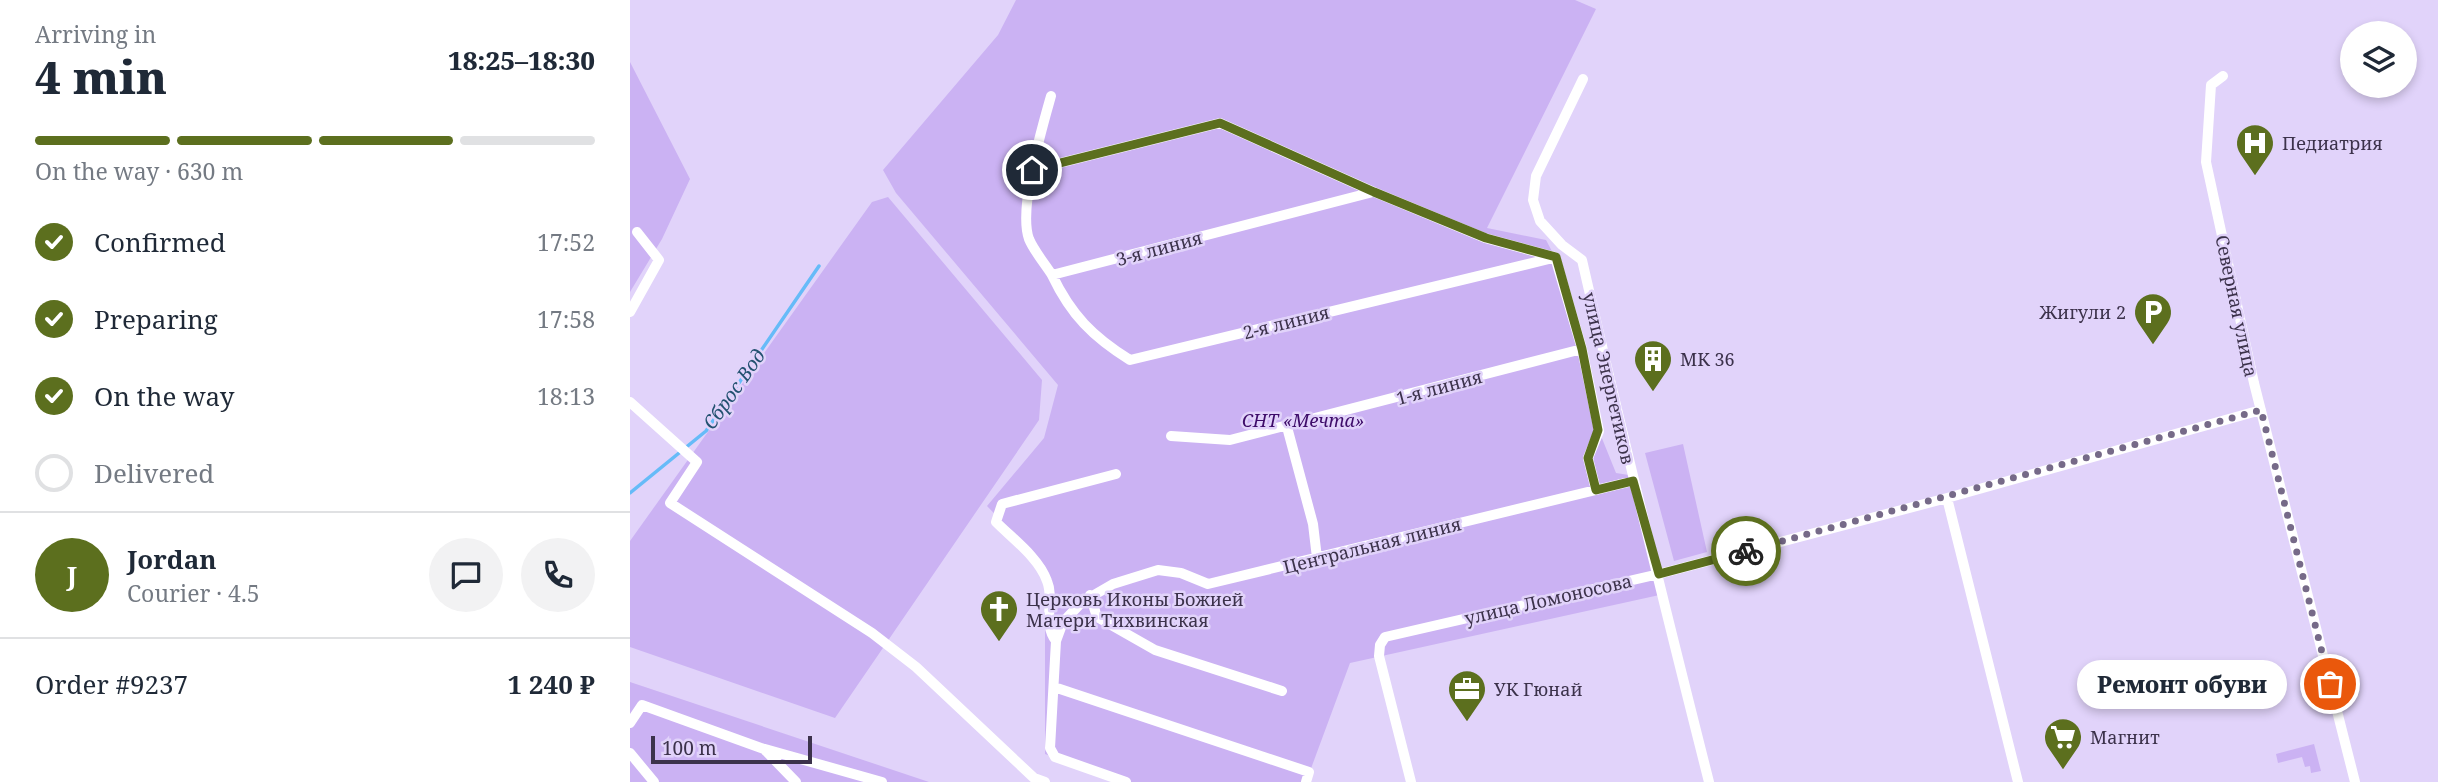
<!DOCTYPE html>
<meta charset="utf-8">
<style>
body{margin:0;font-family:"Noto Serif",serif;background:#f2f2f3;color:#1f2937;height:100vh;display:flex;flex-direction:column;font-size:26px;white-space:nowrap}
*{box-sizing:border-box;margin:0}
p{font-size:23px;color:#747a83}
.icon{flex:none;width:38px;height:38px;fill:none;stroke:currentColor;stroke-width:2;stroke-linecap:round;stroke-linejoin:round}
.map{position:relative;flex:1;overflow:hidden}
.panel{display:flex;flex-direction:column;background:#fff;width:630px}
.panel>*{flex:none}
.controls{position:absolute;left:1710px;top:21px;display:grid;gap:14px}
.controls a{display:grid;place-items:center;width:77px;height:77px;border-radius:50%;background:#fff;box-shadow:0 4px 10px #0003;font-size:35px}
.scale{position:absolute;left:21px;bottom:18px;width:161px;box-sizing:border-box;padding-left:7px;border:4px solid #3c324b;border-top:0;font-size:19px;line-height:24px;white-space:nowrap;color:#3c324b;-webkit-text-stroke:5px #e1d3fa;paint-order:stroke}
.pin{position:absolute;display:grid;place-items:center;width:60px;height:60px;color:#fff;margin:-30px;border:4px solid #fff;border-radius:50%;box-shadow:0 2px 7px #0007}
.courier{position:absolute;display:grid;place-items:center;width:70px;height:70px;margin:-35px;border:5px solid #5c6f1e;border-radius:50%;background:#fff;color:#222;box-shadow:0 2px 9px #0007}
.bubble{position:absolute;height:49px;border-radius:24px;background:#fff;box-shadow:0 4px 10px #0003;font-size:23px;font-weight:800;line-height:49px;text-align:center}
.head em{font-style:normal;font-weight:800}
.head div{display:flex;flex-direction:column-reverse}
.head{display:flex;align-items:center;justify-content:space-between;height:119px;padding:0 35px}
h1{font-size:46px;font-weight:800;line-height:52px}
.bar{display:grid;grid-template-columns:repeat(4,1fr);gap:10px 7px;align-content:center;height:84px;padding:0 35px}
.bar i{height:9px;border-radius:5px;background:#e0e1e3}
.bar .selected{background:#5c6f1e}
.bar p{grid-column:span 4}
.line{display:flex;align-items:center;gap:18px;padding:0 35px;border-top:2px solid #e0e1e3}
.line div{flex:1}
.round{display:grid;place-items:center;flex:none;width:74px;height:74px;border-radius:37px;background:#f2f2f3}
ol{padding:0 35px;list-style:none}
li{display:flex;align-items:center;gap:21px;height:77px}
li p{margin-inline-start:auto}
li .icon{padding:7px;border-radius:50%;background:#5c6f1e;color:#fff;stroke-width:4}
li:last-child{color:#747a83}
li i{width:38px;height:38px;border:4px solid #e0e1e3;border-radius:50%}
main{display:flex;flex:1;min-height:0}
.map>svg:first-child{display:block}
.green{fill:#cbb2f3}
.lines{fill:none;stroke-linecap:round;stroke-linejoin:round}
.stream{stroke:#66bbf8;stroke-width:3.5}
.minor{stroke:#fff;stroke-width:10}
.done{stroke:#766a88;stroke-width:7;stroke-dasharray:0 12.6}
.route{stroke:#5c6f1e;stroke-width:9}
.labels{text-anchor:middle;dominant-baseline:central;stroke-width:5;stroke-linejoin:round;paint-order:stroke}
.poi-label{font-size:18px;fill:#3c324b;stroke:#e1d3fa;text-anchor:start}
.street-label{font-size:18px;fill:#3c324b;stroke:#e1d3fa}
.park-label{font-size:18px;font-style:italic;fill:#3e0c69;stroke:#e1d3fa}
.water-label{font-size:19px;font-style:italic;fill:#235170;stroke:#e1d3fa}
</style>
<main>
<section class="panel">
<div class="head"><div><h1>4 min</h1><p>Arriving in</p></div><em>18:25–18:30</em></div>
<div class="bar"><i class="selected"></i><i class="selected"></i><i class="selected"></i><i></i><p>On the way · 630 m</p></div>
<ol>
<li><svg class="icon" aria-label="check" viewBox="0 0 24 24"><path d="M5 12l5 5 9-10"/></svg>Confirmed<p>17:52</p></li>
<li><svg class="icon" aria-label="check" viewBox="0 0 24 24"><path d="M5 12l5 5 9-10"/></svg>Preparing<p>17:58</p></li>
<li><svg class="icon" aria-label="check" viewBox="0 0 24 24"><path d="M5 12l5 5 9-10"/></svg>On the way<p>18:13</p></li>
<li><i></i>Delivered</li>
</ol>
<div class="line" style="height:126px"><b class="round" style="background:#5c6f1e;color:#fff">J</b><div><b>Jordan</b><p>Courier · 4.5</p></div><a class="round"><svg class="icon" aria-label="chat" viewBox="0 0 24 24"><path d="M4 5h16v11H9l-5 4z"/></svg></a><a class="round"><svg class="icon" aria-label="phone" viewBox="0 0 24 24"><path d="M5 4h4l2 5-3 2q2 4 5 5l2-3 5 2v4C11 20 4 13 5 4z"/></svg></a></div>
<div class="line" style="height:91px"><div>Order #9237</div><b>1 240 ₽</b></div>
</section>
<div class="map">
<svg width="1808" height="782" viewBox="0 0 1808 782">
<rect width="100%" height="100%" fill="#e1d3fa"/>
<!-- green -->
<path class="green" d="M386,0H945L966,9L857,228L916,240L925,257L969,431L986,473L1005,476L1034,594L720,663L676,782H490L415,754V566L357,506L414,438L428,385L266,193L253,170L368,35Z
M0,62L60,179L32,239L0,292Z
M258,197L412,380L409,420L205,718L0,647V541L242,202Z
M1053,444L1077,552L1044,561L1015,453Z
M0,682L299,782H0Z
M1684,744L1691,771L1681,773L1680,766L1675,767L1672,757L1648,763L1646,754Z"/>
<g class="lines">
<!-- stream -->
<path class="stream" d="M0,493L76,431L189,266"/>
<!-- minor -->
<path class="minor" d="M1593,76L1581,85L1576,162L1624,383L1725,782
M953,79L906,176L903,200L910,221L932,245L952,260C992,434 1035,608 1079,782
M421,96C412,128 388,209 399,239C404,251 415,264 422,275L743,192
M402,170L590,123L744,192L855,238L925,257L952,349L969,431L958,458L966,490
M422,275C441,315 463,337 500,360L923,258
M0,312L29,260L7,232
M0,402L67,462L40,503L242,633L286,667L404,778L415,782
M657,427L683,524L687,558
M541,436L600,440L952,349
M1317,498L1388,782
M460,595L467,617L525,650L652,691
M426,641C412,623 425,600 417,581C409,558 383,539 366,522L372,504L486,474
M424,687L679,772L676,782
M0,723L12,705L134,749L166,782
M135,749L252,782
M0,753L24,782
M496,782L425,757L420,748L426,641L433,622L452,602L483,584L528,570L551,573L578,584L1003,481
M781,782L749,656L750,645L755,637L1029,574L1317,498L1631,410"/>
</g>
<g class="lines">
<!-- done -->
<path class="done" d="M1116,551L1631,410L1700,684"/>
<!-- route -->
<path class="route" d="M402,170L590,123L744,192L856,238L926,257L952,349L968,430L958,458L966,490L1003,481L1029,574L1116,551"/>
</g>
<!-- icons -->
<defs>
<symbol id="hospital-pin" viewBox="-11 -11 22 30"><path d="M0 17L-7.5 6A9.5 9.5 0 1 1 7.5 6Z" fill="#5c6f1e" stroke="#e1d3fa"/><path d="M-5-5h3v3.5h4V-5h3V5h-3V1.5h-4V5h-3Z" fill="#fff"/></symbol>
<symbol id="parking-pin" viewBox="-11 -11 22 30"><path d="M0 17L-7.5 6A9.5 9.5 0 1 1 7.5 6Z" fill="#5c6f1e" stroke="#e1d3fa"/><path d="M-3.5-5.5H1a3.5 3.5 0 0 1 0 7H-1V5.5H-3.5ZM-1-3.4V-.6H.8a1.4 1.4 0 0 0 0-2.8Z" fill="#fff"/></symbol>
<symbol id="building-pin" viewBox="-11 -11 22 30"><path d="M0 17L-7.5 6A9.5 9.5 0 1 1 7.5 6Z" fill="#5c6f1e" stroke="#e1d3fa"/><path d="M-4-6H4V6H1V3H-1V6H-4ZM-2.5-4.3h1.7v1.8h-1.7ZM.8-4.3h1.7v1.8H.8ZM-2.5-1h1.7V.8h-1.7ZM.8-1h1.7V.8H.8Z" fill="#fff"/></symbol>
<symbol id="church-pin" viewBox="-11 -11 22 30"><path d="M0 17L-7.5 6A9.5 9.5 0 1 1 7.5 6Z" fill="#5c6f1e" stroke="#e1d3fa"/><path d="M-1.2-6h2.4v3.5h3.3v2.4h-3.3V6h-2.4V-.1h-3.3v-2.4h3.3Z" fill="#fff"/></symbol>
<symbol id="office-pin" viewBox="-11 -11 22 30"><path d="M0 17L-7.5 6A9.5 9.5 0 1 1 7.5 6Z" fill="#5c6f1e" stroke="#e1d3fa"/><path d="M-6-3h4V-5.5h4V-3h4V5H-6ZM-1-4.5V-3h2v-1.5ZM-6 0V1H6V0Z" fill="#fff"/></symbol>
<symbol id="supermarket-pin" viewBox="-11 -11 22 30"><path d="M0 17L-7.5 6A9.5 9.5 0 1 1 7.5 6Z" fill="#5c6f1e" stroke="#e1d3fa"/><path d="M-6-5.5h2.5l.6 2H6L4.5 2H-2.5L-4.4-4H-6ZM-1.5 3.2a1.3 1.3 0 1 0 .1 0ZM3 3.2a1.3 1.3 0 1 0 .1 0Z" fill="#fff"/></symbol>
</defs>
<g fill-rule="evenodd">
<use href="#hospital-pin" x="1603" y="121" width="44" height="60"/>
<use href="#parking-pin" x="1501" y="290" width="44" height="60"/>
<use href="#building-pin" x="1001" y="337" width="44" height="60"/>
<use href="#church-pin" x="347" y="587" width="44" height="60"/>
<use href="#office-pin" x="815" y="667" width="44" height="60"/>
<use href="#supermarket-pin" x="1411" y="715" width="44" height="60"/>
</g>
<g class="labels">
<!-- poi labels -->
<g class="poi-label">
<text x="1652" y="143">Педиатрия</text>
<text x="1496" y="312" text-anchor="end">Жигули 2</text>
<text x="1050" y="359">МК 36</text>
<text x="396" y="599">Церковь Иконы Божией<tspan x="396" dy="21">Матери Тихвинская</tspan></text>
<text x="864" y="689">УК Гюнай</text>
<text x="1460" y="737">Магнит</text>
</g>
<!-- street labels -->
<g class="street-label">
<text transform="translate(529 248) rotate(-15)">3-я линия</text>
<text transform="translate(1607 306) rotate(78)">Северная улица</text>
<text transform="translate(656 322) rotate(-14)">2-я линия</text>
<text transform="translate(979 378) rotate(77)">улица Энергетиков</text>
<text transform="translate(809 387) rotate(-15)">1-я линия</text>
<text transform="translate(742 545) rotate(-14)">Центральная линия</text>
<text transform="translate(918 599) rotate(-13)">улица Ломоносова</text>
</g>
<!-- park labels -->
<g class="park-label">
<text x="673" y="420">СНТ «Мечта»</text>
</g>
<!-- water labels -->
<g class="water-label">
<text transform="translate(104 389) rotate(-55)">Сброс Вод</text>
</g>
</g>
</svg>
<div class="controls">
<a><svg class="icon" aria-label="layers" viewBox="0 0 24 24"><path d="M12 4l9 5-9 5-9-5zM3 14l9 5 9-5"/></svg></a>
</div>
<div class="scale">100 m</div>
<div class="pin" style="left:1700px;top:684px;background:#ea580c"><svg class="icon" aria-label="bag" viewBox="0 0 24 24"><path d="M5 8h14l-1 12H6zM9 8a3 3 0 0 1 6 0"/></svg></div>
<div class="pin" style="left:402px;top:170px;background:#1f2937"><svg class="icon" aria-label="home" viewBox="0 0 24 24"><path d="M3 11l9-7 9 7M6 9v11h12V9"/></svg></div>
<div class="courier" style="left:1116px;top:551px"><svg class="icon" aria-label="bike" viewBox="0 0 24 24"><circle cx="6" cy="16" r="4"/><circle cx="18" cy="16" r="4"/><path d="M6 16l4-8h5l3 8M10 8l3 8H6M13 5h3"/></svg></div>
<div class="bubble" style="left:1447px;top:660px;width:210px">Ремонт обуви</div>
</div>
</main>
